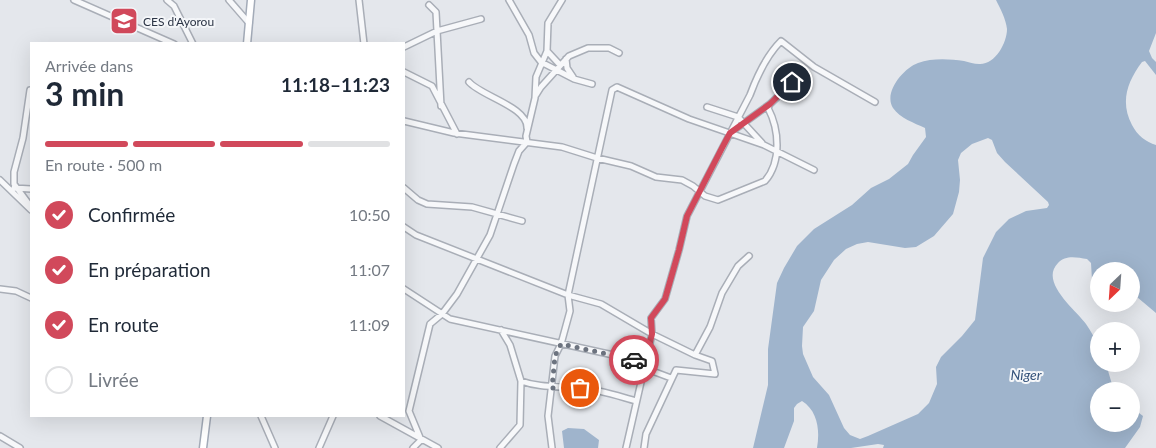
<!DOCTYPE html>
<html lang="fr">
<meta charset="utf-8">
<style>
body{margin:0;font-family:Lato,sans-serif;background:#f2f2f3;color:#1f2937;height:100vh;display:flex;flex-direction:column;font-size:19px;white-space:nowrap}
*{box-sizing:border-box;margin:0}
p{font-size:16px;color:#747a83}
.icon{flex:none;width:28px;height:28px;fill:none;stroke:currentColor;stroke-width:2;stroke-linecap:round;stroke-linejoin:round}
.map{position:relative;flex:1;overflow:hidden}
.details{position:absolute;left:30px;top:42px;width:375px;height:375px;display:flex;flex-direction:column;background:#fff;border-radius:0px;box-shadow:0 5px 20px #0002}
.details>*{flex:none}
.needle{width:32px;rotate:205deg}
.fabs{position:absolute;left:1090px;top:262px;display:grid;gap:10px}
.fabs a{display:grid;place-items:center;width:50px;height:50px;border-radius:50%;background:#fff;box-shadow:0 5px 20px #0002;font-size:25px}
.pin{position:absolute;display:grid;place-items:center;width:42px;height:42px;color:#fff;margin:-21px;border:2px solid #fff;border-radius:50%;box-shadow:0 1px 5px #0007}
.courier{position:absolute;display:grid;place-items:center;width:50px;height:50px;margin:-25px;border:4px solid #d1495b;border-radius:50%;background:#fff;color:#222;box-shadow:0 1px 6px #0007}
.summary em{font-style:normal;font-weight:700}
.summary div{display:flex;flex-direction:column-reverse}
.summary{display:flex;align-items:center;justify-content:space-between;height:85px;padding:0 15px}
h1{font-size:32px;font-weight:700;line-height:38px}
.bar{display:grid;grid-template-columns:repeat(4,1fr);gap:8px 5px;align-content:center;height:60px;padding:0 15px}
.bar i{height:6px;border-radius:4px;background:#e0e1e3}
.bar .on{background:#d1495b}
.bar p{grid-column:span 4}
ol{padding:0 15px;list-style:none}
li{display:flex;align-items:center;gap:15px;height:55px}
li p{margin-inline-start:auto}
li .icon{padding:5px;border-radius:50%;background:#d1495b;color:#fff;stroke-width:4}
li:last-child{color:#747a83}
li i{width:28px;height:28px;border:2px solid #e0e1e3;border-radius:50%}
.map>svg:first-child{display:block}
.water{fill:#9fb4cc;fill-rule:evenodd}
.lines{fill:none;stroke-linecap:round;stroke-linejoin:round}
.minor-casing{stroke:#a9aeb7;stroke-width:8}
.major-casing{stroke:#a3abb8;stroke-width:9}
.minor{stroke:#f7f8fa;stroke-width:5}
.major{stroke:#fff;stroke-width:6}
.done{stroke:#6c737f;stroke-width:5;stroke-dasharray:0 9}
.route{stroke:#d1495b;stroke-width:6}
.labels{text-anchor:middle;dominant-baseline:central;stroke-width:4;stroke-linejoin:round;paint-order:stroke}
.poi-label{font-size:12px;fill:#2b3445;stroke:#f4f6f9;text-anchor:start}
.water-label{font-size:14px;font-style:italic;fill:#34527a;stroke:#f4f6f9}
</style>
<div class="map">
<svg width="1156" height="448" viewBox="0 0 1156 448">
<rect width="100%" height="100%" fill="#e4e7ec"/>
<!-- water -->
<path class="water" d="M996,0H1156V33L1149,51L1152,58L1156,62V75L1145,61L1142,62C1127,82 1120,102 1132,125C1137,135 1146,142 1156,145V313L1131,292V271H1099V285L1092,280L1091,263L1087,259C1076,257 1065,255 1058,263C1039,282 1076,310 1086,324C1090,330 1097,341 1099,348C1100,353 1099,359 1099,364H1106L1114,391H1099V424H1131V418L1139,413L1143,416L1140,427L1125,448H883L884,445L878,444L851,448H817C820,431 818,411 802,401L797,404L794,408V421L784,448H753L768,385V349L777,283L784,268L797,246L814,229L852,205L871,188L889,179L908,164L913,155L926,137L925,128C914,123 900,118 893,108C883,92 904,68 918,63C932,58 949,59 964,61C969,62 974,64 979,64C995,65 1007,43 1007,29C1006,19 1000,8 996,0ZM988,138L992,140L997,153L1005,162L1048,202L1049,205L1047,208L1026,211L1009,219L996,232L983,258L975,320L962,336L941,357L936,367L937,384L929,403L918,414L868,436L860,439L850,435L844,428L829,395L813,377L803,354L802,346L803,327L814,311L821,280L834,260L846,249L857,244L868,242L905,248L916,247L934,236L953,214L959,192L960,180L958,160L961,153L972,144Z
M568,428L584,429L599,440L598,448H564L562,431Z"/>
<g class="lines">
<defs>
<path id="minor" d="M74,0L174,44
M167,0L174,6L193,44
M229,0L249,23
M359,0L364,44
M509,0L529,35L534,53L541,62L574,79L592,84
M429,5L436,12L441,106
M404,47L437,31L481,19
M547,51L560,65
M566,59L567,68L573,77
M404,72L432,86L457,134
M469,82C481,96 528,107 527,128
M30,90L23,138L14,172V184L31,207
M536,95L541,87L569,56L588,48H609L619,53
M707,107L738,117L762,143
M404,121L454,133L562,147L597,158L631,166L656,177L682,180L693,186L705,196L718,200L765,181C782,161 779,129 768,108L770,104L789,86L793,79
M730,133L770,104
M0,180L31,210
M14,188L31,189
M404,188L418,200L427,204L472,207L522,221
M404,227L416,235L568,295L601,304L652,334L695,355
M0,289L16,291L31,298
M404,289L450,319L645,362L655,372L671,378
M521,381C540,388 558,386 579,388C598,389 618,396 636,401
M261,416L275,448
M380,416L438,448
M0,436L20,448
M319,448L333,416
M413,448L421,440L409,411L430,324L442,314L457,294L490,235L514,164L519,151L527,142L526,136L535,98L536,77L547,51L548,23L562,0
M500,448L520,425L521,381L510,345L501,330
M552,448L548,416L555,356L561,344L570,311L568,295L612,90L617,87L689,119L764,145L814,170
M626,448L652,334L651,318L665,299L679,250L687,216L750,95C757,76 767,55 781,41L814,67L875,102
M644,448L646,434L676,370L715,374L712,361L695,355L710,327L722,293L738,266L749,256"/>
<path id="major" d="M247,44L251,0
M203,448L207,416"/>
</defs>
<!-- minor casing -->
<use href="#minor" class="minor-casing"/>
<!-- major casing -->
<use href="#major" class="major-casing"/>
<!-- minor -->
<use href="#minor" class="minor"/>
<!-- major -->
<use href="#major" class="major"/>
</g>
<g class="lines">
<!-- done -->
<path class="done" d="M580,388H552L555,356L561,344L634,360"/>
<!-- route -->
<path class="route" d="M634,360L645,362L652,334L651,318L665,299L679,250L687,216L722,148L730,133L770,104L792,82"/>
</g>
<!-- icons -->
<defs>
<symbol id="school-square" viewBox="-11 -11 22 22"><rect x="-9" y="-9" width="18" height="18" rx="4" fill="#d1495b" stroke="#f4f6f9"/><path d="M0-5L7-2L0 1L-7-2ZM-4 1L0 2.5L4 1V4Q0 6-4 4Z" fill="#fff"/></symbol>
</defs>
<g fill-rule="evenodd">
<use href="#school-square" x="108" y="5" width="32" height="32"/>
</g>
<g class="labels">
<!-- poi labels -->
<g class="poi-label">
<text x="143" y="21">CES d'Ayorou</text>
</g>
<!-- water labels -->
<g class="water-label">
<text x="1026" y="374">Niger</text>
</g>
</g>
</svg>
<div class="fabs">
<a><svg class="needle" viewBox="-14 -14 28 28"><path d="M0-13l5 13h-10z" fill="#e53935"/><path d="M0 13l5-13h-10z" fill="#747a83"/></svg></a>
<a>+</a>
<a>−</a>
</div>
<div class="pin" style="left:580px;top:388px;background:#ea580c"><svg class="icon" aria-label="bag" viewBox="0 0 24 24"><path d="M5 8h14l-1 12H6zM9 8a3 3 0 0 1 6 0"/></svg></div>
<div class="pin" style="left:792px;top:82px;background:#1f2937"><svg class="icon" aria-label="home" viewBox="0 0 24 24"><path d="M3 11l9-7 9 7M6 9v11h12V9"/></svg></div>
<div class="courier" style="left:634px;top:360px"><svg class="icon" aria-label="car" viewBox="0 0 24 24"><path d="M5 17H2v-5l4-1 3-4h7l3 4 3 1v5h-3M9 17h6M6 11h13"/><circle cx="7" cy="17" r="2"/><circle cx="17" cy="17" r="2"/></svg></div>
<section class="details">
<div class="summary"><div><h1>3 min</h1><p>Arrivée dans</p></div><em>11:18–11:23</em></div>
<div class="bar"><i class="on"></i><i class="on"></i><i class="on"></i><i></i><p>En route · 500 m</p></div>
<ol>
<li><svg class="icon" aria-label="check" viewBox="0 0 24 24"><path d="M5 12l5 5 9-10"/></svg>Confirmée<p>10:50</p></li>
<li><svg class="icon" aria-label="check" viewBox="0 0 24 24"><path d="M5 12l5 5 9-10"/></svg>En préparation<p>11:07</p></li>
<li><svg class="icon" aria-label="check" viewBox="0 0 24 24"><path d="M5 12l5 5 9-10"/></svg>En route<p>11:09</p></li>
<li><i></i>Livrée</li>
</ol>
</section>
</div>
